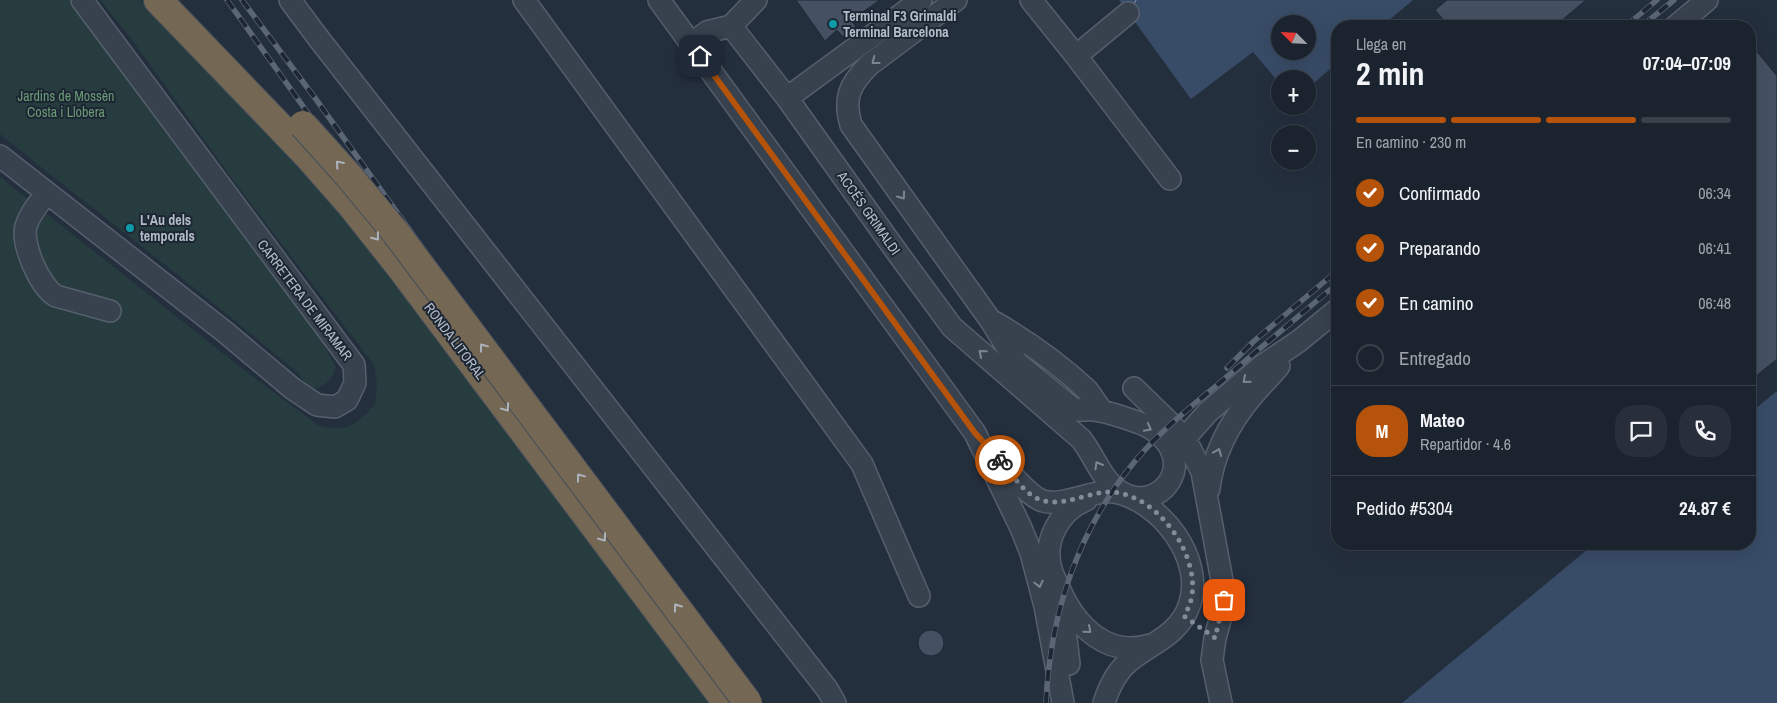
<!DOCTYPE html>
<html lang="es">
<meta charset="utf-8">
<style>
body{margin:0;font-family:"Archivo Narrow",sans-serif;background:#282f3a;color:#f1f3f6;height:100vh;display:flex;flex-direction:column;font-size:19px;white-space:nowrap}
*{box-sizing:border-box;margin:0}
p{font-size:16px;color:#a0a4aa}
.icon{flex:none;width:28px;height:28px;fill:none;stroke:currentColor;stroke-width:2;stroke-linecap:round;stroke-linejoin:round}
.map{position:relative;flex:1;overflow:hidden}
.sheet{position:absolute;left:1331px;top:20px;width:425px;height:530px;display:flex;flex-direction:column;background:#1b232e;border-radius:20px;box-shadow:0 5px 20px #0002,0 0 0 1px #39404a}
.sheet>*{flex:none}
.needle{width:32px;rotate:294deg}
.controls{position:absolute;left:1271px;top:15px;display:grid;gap:10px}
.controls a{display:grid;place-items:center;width:45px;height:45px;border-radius:50%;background:#1b232e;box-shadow:0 5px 20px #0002,0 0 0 1px #39404a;font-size:25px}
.pin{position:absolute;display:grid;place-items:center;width:42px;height:42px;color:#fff;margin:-21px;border-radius:10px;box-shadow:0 2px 8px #0006}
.courier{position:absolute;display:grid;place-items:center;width:50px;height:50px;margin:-25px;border:4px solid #b45309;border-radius:50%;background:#fff;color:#222;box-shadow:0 1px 6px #0007}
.overview em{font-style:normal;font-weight:800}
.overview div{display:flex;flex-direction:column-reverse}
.overview{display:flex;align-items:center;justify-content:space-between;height:85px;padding:0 25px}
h1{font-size:32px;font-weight:800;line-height:38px}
.bar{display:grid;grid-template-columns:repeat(4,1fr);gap:8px 5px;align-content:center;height:60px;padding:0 25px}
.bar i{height:6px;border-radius:4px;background:#39404a}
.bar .on{background:#b45309}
.bar p{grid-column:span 4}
.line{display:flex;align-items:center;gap:12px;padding:0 25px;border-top:1px solid #39404a}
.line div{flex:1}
.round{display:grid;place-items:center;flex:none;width:52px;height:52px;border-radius:20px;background:#282f3a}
ol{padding:0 25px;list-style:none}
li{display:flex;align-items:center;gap:15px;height:55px}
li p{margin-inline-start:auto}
li .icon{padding:5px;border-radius:50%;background:#b45309;color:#fff;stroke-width:4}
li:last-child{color:#a0a4aa}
li i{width:28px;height:28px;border:2px solid #39404a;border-radius:50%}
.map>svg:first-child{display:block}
.green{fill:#263c3f}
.water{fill:#394c67;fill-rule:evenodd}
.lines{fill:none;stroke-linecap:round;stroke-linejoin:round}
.ferry{stroke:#7c92b1;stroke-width:1;stroke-dasharray:6 5;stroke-linecap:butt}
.building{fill:#455162;stroke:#1f2835}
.minor-casing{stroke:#565f6c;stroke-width:24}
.highway-casing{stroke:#434c59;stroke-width:30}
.minor{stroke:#38414e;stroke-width:21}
.highway{stroke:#746855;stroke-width:28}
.rail-casing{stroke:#5a6575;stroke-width:5.5}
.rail{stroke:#1d2633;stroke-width:4;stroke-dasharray:11;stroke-linecap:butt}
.highway-bridge-casing{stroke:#434c59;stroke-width:30;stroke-linecap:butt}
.highway-bridge{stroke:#746855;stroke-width:28}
.oneway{stroke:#7c8592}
.oneway2{stroke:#aeb4bd}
.done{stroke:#828b98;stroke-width:5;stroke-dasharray:0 9}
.route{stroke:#b45309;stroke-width:6}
.culture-dot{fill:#0f9aa8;stroke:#1d2633;stroke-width:2}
.labels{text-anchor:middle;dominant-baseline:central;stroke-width:4;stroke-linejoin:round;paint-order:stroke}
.poi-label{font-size:14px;font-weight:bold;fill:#b4bcc9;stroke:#1d2633;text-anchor:start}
.park-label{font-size:14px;fill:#6b9a76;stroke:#1d2633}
.street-label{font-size:14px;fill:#b4bcc9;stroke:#1d2633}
</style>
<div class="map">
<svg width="1777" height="703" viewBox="0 0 1777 703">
<rect width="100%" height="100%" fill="#242f3e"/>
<!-- green -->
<path class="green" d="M0,0H69L106,47L321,340L336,367C333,379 319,396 305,383C303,381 300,376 298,373C201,291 99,214 0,134Z
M100,0H140L254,112L335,204L713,703H0V177L248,373L319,426L329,428H344L355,423L368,412L375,403L376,395L377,385L374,365L236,184L133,41Z"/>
<!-- water -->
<path class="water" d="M1119,0H1413L1382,26H1338L1337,63L1308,88V79H1280V84L1253,52L1191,99ZM1280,24H1308V51H1280Z
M1777,391V703H1402L1594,544H1750V413Z"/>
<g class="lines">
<!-- ferry -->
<path class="ferry" d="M1134,4L1136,0"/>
</g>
<!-- building -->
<path class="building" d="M796,0H880L851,20L856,27L843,37L837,30L825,41Z
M1447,0H1586L1555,26H1449L1435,10Z
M1750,43L1777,76V359L1750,381Z
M918 643a13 13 0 1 1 26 0a13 13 0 1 1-26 0Z"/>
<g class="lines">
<defs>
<path id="minor" d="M290,0L319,39L827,689L835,703
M524,0L862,464L919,596
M659,0L975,433L1021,528L1031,553L1045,606L1063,703
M1031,0L1076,56L1170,179
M731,26L787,98L899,255L952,327L1081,439C1094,455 1101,479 1119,491C1158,517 1202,462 1152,429C1143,423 1106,411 1094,410C1086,409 1080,412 1072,408L1017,363L991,321L851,125C843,98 850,84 869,65L956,0
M1676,26L1707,0
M691,44L707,32L731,26L756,0
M1076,56L1128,13
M787,98L921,0
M0,156L225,332L293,389L317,405L335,407L347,400L355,383L354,365L82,0
M47,193C39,203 30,213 26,226C21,244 40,287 56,296L110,311
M994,322C1027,341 1058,363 1086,389C1093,396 1096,405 1103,411
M1134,388L1171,424L1184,439L1191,450L1202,472L1223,586V609L1215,638L1212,660L1221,703
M1184,439L1208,412L1262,366L1299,341L1338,309
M991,451C1003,464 1027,496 1043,501C1065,507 1093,489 1114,492C1160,500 1206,559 1189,606C1179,634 1154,642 1132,659C1118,669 1109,687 1104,703
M1209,489C1213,454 1230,422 1253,395C1261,385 1271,376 1279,366
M1086,500C1059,511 1043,541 1051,569C1053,576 1057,584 1060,590C1076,626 1107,658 1150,645
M1064,600L1065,630L1069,664"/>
<path id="highway" d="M158,0L308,156L351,205L401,268L727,703"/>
</defs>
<!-- minor casing -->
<use href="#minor" class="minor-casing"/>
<!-- highway casing -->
<use href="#highway" class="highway-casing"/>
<!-- minor -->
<use href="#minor" class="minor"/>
<!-- highway -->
<use href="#highway" class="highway"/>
<defs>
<path id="rail" d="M227,0L543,442L649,580L738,703
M242,0L315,98L477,324L575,456L754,703
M1626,26L1657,0
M1642,26L1674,0
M1227,368L1254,341L1338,270
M1046,703C1050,614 1078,529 1136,460C1161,430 1192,406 1222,381C1260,348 1299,316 1338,283"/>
</defs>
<!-- rail casing -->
<use href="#rail" class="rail-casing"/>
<!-- rail -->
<use href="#rail" class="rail"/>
<defs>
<path id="highway-bridge" d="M303,125L348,175L396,233L748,703"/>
</defs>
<!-- highway-bridge casing -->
<use href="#highway-bridge" class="highway-bridge-casing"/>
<!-- highway-bridge -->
<use href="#highway-bridge" class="highway-bridge"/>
</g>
<!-- one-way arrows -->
<defs><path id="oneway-chevron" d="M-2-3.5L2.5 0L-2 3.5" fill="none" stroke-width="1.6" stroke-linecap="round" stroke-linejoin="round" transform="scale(1.25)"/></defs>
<g class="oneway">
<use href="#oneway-chevron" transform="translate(875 61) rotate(143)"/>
<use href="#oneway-chevron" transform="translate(902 196) rotate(54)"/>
<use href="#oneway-chevron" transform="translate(982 353) rotate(-139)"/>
<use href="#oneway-chevron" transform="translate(1246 380) rotate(139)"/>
<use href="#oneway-chevron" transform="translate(1148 428) rotate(28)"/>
<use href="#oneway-chevron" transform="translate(1218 452) rotate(-68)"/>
<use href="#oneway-chevron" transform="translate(1098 465) rotate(-120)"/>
<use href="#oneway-chevron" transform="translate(1039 584) rotate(77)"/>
<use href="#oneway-chevron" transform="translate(1088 630) rotate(41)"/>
</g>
<g class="oneway2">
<use href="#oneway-chevron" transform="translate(339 164) rotate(-131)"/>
<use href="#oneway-chevron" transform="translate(376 237) rotate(52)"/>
<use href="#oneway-chevron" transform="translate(483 347) rotate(-127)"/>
<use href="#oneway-chevron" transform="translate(506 408) rotate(53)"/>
<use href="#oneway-chevron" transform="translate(580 477) rotate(-127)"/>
<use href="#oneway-chevron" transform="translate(603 538) rotate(53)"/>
<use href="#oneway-chevron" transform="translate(677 607) rotate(-126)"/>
</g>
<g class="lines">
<!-- done -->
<path class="done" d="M1000,460C1012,474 1026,497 1044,501C1067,506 1090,491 1112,492C1157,495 1198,552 1192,595C1191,603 1188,609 1184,616L1215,638L1224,600"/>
<!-- route -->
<path class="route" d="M700,56L975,433L1000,460"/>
</g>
<!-- markers -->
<g class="culture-dot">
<circle cx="833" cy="24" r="5"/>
<circle cx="130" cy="228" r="5"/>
</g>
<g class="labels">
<!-- poi labels -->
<g class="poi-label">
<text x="843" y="16">Terminal F3 Grimaldi<tspan x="843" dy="16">Terminal Barcelona</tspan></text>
<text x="140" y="220">L'Au dels<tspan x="140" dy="16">temporals</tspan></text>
</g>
<!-- park labels -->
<g class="park-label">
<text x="66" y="96">Jardins de Mossèn<tspan x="66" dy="16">Costa i Llobera</tspan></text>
</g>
<!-- street labels -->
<g class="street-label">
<text transform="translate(869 213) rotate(55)">ACCÉS GRIMALDI</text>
<text transform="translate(305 300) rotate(53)">CARRETERA DE MIRAMAR</text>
<text transform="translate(455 341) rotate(53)">RONDA LITORAL</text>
</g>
</g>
</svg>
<div class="controls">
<a><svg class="needle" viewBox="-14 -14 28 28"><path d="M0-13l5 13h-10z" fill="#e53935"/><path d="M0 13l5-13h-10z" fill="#a0a4aa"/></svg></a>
<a>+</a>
<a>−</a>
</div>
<div class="pin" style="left:1224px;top:600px;background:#ea580c"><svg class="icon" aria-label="bag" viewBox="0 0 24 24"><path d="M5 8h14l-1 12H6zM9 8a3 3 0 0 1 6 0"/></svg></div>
<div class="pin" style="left:700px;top:56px;background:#1f2937"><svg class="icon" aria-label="home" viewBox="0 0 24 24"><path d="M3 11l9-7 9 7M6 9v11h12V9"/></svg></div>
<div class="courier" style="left:1000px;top:460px"><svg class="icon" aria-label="bike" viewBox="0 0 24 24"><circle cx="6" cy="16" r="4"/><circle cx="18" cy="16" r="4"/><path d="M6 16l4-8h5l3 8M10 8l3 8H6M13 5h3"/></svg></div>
<section class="sheet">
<div class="overview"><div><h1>2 min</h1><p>Llega en</p></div><em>07:04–07:09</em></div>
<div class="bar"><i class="on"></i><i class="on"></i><i class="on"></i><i></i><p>En camino · 230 m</p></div>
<ol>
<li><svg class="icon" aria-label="check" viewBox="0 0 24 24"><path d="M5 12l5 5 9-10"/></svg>Confirmado<p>06:34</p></li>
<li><svg class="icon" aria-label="check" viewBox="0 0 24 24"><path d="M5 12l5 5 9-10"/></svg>Preparando<p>06:41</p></li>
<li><svg class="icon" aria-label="check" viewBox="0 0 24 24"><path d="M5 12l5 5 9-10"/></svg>En camino<p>06:48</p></li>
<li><i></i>Entregado</li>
</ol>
<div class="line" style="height:90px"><b class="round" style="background:#b45309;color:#fff">M</b><div><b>Mateo</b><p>Repartidor · 4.6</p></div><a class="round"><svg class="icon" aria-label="chat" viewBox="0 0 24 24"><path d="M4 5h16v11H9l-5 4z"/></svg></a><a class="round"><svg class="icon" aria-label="phone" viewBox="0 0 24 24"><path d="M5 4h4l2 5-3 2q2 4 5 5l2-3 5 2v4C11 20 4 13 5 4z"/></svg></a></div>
<div class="line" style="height:65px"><div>Pedido #5304</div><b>24.87 €</b></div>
</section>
</div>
